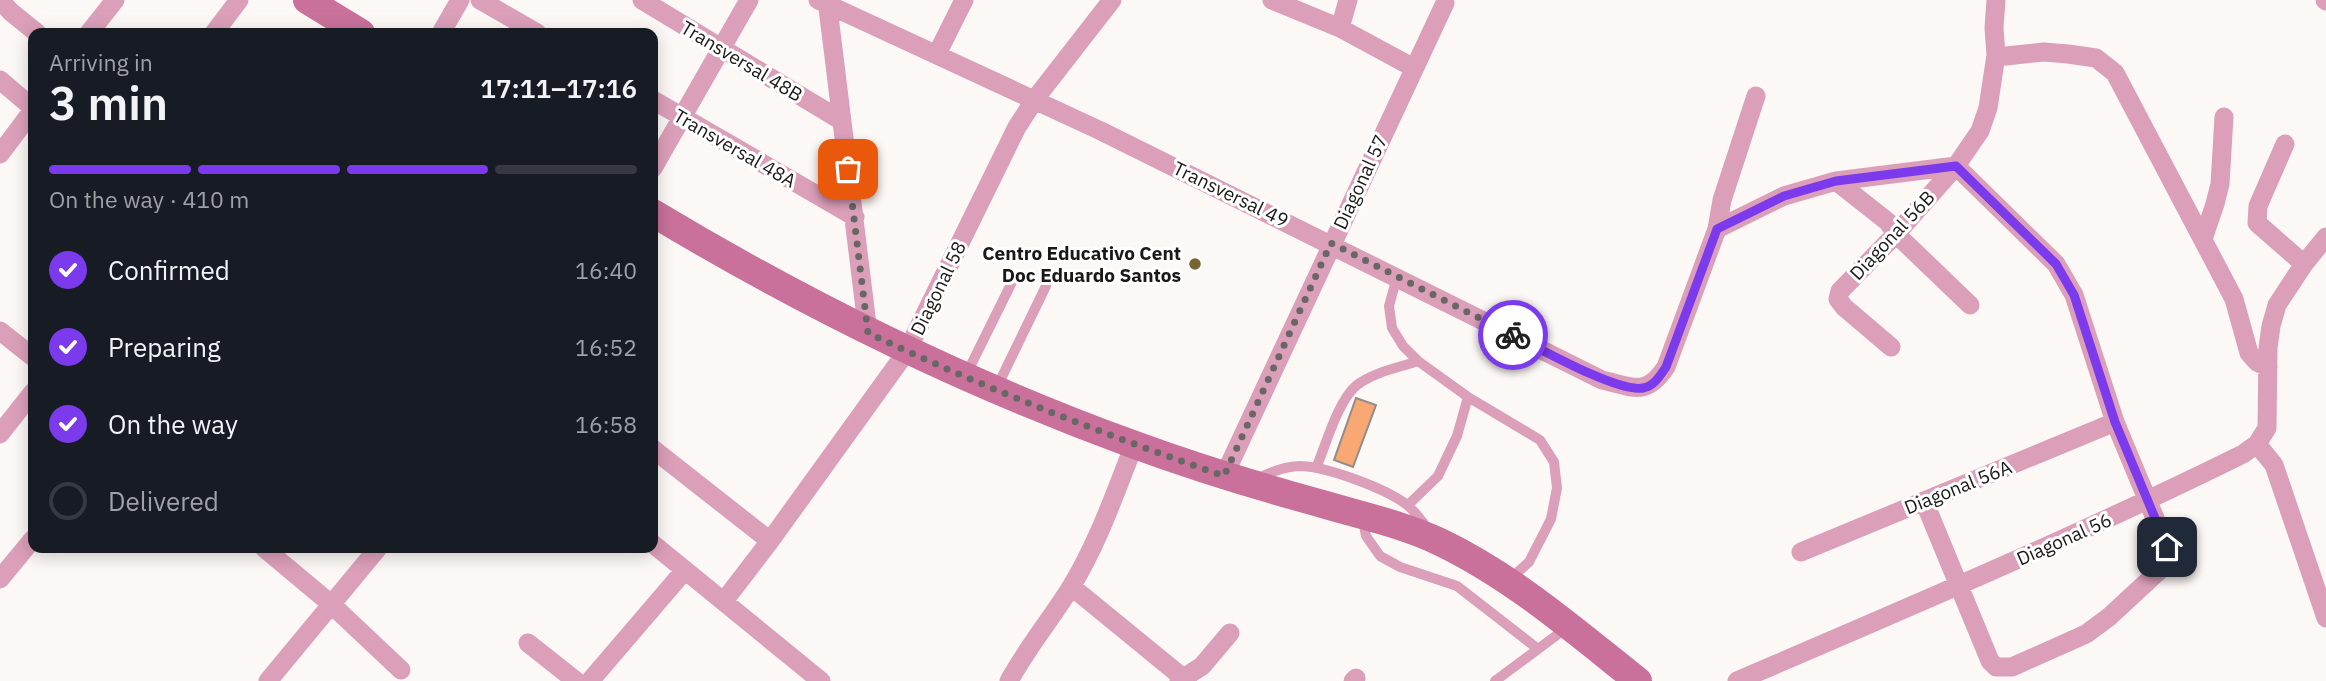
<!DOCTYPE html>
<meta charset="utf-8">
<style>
body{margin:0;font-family:"IBM Plex Sans",sans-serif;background:#20242c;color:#f1f3f6;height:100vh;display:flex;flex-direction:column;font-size:26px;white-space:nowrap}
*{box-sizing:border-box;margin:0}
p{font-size:23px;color:#9ea1a6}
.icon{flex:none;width:38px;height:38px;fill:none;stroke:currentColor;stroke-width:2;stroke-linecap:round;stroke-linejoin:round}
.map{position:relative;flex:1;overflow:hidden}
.details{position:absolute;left:28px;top:28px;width:630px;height:525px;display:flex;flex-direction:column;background:#171b24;border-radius:14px;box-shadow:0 4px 18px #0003}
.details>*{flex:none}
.pin{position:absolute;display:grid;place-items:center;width:60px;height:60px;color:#fff;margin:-30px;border-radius:14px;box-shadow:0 4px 10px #0006}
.courier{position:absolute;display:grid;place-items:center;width:70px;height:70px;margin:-35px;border:5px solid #7c3aed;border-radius:50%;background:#fff;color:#222;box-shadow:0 2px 9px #0007}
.overview em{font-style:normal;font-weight:600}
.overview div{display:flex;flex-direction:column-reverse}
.overview{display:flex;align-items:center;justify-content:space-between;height:119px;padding:0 21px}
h1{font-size:46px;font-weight:600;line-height:52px}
.bar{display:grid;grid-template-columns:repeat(4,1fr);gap:10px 7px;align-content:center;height:84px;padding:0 21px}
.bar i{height:9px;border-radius:5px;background:#363941}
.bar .current{background:#7c3aed}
.bar p{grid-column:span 4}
ol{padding:0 21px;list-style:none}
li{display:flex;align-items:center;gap:21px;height:77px}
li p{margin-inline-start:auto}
li .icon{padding:7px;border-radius:50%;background:#7c3aed;color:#fff;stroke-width:4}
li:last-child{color:#9ea1a6}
li i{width:38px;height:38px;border:4px solid #363941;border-radius:50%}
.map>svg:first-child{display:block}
.building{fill:#f9a873;stroke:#918d8a;stroke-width:2}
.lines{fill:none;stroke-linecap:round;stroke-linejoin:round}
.lane{stroke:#dc9fba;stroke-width:10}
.street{stroke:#dc9fba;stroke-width:19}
.secondary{stroke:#c9719b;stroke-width:28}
.done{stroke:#696765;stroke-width:7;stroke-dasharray:0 12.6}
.route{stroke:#7c3aed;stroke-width:9}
.poi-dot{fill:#746532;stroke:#fff;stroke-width:2.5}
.labels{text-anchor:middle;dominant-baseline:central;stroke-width:6;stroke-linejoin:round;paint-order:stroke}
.street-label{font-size:19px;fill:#1a1918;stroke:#fff}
.poi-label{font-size:19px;font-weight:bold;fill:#1a1918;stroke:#fff;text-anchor:end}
</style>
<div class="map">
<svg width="2326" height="681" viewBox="0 0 2326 681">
<rect width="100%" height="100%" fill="#fcf8f5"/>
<!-- building -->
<path class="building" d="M1356,398L1376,405L1353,467L1334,460Z"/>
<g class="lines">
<!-- lane -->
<path class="lane" d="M1397,277L1389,306L1392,328L1403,346L1418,361L1468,397L1540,440L1554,462L1557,488L1551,519L1529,562L1510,579
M967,373L1015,276
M996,389L1046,286
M1316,468C1326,445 1338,400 1357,385C1374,372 1398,368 1418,361
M1257,479C1270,472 1284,467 1299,466C1326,466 1384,488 1406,504C1415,511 1421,520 1428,529
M1408,505L1438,476L1457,436L1468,397
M1363,520L1366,536L1380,556L1400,567L1457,586L1538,649
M1495,681L1565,629"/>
<!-- street -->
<path class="street" d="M0,0L11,12L37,33
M480,0L537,33
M642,0L842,121
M818,0L1101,131L1602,380C1633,387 1646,397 1666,367L1717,229L1722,200L1756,96
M827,0L868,333
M1272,0L1340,28L1414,68
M1996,0L1994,28L1996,55
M2325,0L2326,1
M1340,28L1348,0
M89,33L115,0
M214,33L239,0
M441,33L460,0
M937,54L964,0
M0,80L33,108
M653,100L855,217
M2285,144L2258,206L2257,223L2304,264
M0,154L33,110
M653,168L749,0
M1836,181L1888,222L1896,234L1970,305
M1717,229L1784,196L1836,181L1956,166L2056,264L2074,295L2115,422L2167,547L2168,558L2163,567L2109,617L2086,634L2012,667H1996L1990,661L1924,501
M2203,239L2215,204L2220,184L2224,117
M0,331L33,357
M1891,347L1844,307L1838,299L1840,291L1896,234L1956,166L1980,131L1988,108L1996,55L2006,56L2044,52L2068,54L2096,58L2115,73L2234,299L2249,353L2257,362L2268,367
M0,434L33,392
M2257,444L2274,465L2326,618
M653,449L770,541
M1224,476L1445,3
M653,544L821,681
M264,548L331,604L401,670
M1801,552L2115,422
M0,579L33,539
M1072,587L1187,681
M724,601L770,541L907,351L1017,127L1035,99L1112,0
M528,643L576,681
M268,681L378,548
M590,681L685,570
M1009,681C1027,648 1051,619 1071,587C1098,543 1115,493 1134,445
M1179,681L1202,666L1230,633
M1353,681L1356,678
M1737,681C1907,608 2077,536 2243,454L2257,444L2267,428L2268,348L2271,326L2277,305L2304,264L2326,237"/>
<!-- secondary -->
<path class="secondary" d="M307,0L361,33
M653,213C806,305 967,384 1135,445C1195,467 1257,486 1319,503C1359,515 1402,524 1440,542C1513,577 1575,631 1638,681"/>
</g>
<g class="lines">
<!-- done -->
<path class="done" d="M848,169L868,333C984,388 1103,434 1224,476L1331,243L1513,335"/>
<!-- route -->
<path class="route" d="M1513,335C1539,348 1618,393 1643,388C1654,386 1660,376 1666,367L1717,229L1784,196L1836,181L1956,166L2056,264L2074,295L2115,422L2167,547"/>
</g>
<!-- markers -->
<circle class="poi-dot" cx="1195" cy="264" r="7"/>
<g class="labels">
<!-- street labels -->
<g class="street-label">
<text transform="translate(742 61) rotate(31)">Transversal 48B</text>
<text transform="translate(735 148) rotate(30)">Transversal 48A</text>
<text transform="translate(1360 182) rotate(-65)">Diagonal 57</text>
<text transform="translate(1231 194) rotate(26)">Transversal 49</text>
<text transform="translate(1892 235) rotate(-47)">Diagonal 56B</text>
<text transform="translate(938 288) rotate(-64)">Diagonal 58</text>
<text transform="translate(1958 487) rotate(-22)">Diagonal 56A</text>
<text transform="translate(2064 539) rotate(-24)">Diagonal 56</text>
</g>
<!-- poi labels -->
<g class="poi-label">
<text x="1181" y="253">Centro Educativo Cent<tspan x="1181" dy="22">Doc Eduardo Santos</tspan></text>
</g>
</g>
</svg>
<div class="pin" style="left:848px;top:169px;background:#ea580c"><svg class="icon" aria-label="bag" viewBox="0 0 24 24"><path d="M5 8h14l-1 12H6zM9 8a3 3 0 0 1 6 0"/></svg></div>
<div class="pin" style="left:2167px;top:547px;background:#1f2937"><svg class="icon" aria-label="home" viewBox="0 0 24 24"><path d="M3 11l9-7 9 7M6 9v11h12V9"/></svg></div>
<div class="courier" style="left:1513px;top:335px"><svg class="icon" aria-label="bike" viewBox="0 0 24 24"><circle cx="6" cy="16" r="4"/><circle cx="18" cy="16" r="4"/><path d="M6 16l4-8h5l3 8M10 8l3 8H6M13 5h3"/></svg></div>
<section class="details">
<div class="overview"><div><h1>3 min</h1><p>Arriving in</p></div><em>17:11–17:16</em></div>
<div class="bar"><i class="current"></i><i class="current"></i><i class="current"></i><i></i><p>On the way · 410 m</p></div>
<ol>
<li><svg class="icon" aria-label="check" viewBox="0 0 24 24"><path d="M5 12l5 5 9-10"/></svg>Confirmed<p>16:40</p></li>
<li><svg class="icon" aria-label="check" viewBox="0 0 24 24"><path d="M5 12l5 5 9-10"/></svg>Preparing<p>16:52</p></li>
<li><svg class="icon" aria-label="check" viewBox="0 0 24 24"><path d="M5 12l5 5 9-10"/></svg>On the way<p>16:58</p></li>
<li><i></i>Delivered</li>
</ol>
</section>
</div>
